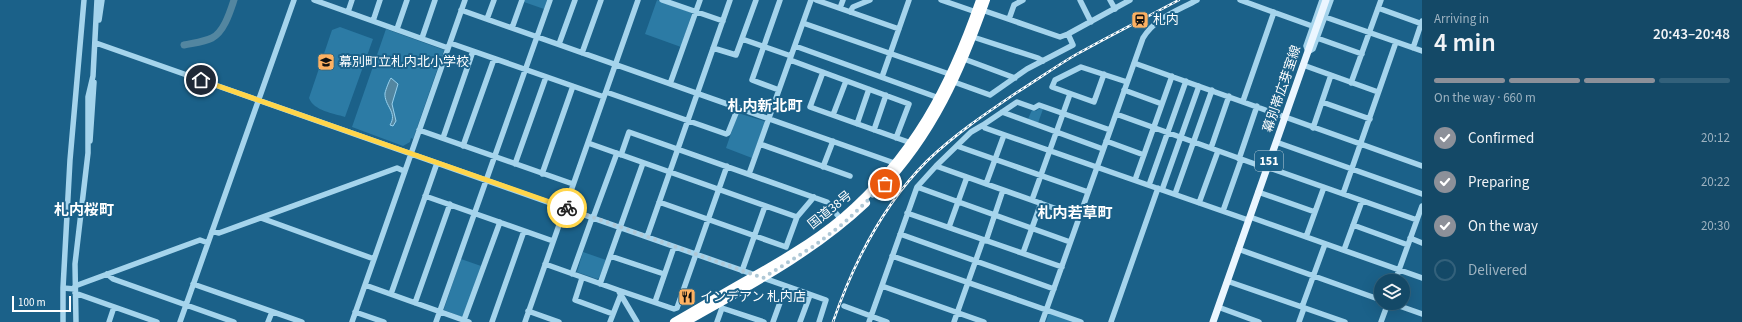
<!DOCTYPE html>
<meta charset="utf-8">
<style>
body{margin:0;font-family:"Source Sans 3","Noto Sans JP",sans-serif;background:#215370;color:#f1f3f6;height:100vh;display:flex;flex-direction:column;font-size:15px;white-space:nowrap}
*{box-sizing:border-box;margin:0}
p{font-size:13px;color:#9db2c0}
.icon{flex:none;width:22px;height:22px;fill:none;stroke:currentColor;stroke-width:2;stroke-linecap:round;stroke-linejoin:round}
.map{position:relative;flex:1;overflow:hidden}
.side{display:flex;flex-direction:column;background:#144967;width:320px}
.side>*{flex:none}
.buttons{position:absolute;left:1374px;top:274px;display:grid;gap:8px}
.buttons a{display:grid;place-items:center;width:36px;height:36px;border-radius:50%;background:#144967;box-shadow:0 4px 16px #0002,0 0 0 1px #33617b;font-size:20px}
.scale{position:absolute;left:12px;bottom:10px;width:59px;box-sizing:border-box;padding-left:4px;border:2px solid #fff;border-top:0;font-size:11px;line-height:14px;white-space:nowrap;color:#fff;-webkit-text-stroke:3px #1b6189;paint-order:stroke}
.pin{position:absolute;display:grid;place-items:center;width:34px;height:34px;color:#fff;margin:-17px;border:2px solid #fff;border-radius:50%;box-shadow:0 1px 4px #0007}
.courier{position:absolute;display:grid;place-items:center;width:40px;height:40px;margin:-20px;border:3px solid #ffd54a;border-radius:50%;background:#fff;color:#222;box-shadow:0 1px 5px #0007}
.summary em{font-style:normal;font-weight:600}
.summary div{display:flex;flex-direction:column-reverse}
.summary{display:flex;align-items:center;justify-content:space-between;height:68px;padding:0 12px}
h1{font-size:26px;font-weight:600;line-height:30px}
.bar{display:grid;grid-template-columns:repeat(4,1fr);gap:6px 4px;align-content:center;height:48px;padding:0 12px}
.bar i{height:5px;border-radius:3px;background:#33617b}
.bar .current{background:#8c9099}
.bar p{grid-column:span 4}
ol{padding:0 12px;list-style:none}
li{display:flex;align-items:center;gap:12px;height:44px}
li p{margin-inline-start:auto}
li .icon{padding:4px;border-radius:50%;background:#8c9099;color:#fff;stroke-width:4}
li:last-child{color:#9db2c0}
li i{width:22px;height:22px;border:2px solid #33617b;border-radius:50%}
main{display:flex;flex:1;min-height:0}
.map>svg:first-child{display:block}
.green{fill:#2c7ba5}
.water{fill:#5386a0;stroke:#98d1ee}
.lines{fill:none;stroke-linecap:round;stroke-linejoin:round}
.river{stroke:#5386a0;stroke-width:7}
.minor{stroke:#a5d4ec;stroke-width:5.5}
.major{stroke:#ebf6ff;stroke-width:7}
.highway{stroke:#fff;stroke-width:8}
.rail-casing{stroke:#fff;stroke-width:2.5}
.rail{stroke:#1b6189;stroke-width:1;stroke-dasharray:3;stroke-linecap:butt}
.done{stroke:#afc8d6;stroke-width:4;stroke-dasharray:0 7.2}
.route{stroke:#ffd54a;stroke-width:5}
.labels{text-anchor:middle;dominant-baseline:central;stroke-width:4;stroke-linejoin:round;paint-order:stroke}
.shield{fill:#1b6189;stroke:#bbd0dc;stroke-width:1}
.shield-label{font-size:12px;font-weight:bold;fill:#fff}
.poi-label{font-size:13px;fill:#fff;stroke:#1b6189;text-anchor:start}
.street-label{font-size:13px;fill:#fff;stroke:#1b6189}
.quarter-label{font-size:15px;font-weight:bold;fill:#fff;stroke:#1b6189}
</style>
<main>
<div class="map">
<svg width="1422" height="322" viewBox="0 0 1422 322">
<rect width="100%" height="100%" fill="#1b6189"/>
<!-- green -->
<path class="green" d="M524,0H547L544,9L524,2Z
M657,0L692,13L681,47L645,34Z
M340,27L373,39L345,117C333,113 314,111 309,98L332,30Z
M386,29L444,50L413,139L411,138L410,142L403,146L352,127Z
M1040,108L1043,109L1038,123L1028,119L1032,110L1036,111Z
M738,113L764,121L765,123L752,158L726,148Z
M583,252L606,260L599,278L597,279L577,272Z
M461,259L481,266L464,315L462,317L444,310V309Z
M1049,313L1075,322H1046Z"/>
<!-- water -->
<path class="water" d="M391,78L398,84L392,104L396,121L393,126L390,125C398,112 384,106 385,93C386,89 389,81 391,78Z"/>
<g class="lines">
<!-- river -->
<path class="river" d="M184,45C193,43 204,42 212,38C224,32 230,12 234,0"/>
<!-- minor -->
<path class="minor" d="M314,0L448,48
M662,0L723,21
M816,0L899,29
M941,0L976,12L982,10L1060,37L1068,34L1130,0
M1080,0L1091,22
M1110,0L1115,9
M1240,0L1312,26
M1322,0L1306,46L1308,52L1313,49L1331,0
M840,8L843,0
M1378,8L1422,24
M461,10L897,164
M348,12L352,0
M850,12L853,7L870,0
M1325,17L1422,51
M487,19L494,0
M1009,19L1014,5L1023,0
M99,20L102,0
M373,21L380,0
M803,23L952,75
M512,28L522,0
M397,29L407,0
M973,37L1038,58L1043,61
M422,38L435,0
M1317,38L1362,54
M742,39L791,56
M96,43L826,300L819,322
M450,43L604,97
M559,44L575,0
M795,46L939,98
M713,48L736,55L756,0
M1413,48L1422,21
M582,53L601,0
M964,59L1015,78
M790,60L909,104L896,138
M1134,63L1422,166
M1303,65L1378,92
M823,72L810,107L911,143
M1104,74L1094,102L1052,87L1055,80L1081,67L1127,82
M882,77L909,0
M954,82L990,95L1027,69L1073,45L1068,34
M1351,83L1381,0
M670,84L700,0
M779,90L752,80L780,0
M1124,90L1162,104
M606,92L726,134L728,133L738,108
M1243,101L1274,12
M1322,102L1370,119
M1002,112L1103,149
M1116,114L1266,168
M833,115L846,81
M857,124L869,89
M983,125L1017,102L1034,108L1039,105L1110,130
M1313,128L1331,75
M419,130L573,184
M874,130L886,95
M443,138L473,51
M90,141L94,82
M1106,141L1144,155
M1276,142L1422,194
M588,143L797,217
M760,144L850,176
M463,146L494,59
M957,146L1088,192
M1211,148L1229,96
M621,155L629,132L827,202L843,222
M1239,159L1257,106
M515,164L546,77
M936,166L1079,217
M823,167L833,141
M1267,167L1417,220
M542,174L573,86
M749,174L811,0
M1135,180L1172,76
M986,184L1004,135
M1149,185L1186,81
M917,187L1070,242
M1162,190L1199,86
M1258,192L1315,212
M1175,194L1212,90
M1343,194L1396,42
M425,196L553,241
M1032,200L1070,94
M659,202L786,247L797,217L814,197
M1199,203L1218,151
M1223,211L1241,160
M907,213L1062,267
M1250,217L1422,278
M261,218L374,259
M593,218L617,153
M1353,225L1408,245
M949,227L967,177
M212,231L219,233L397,168L404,171
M900,234L1054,289
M647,237L730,0
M1306,237L1324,187
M1410,238L1422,243
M986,241L1003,190
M1238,249L1381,300
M1344,250L1362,201
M1023,253L1041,203
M610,256L664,274
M892,256L1081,322
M545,264L618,290L637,322
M742,271L765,206
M107,274L113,279L234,322
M572,274L592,218
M582,278L575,300L613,314
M1227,281L1345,322
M1395,281L1422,206
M193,284L302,322
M600,284L643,163
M365,285L469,322
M75,286L200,240L208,243
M882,286L984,322
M63,288L75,289
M618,290L674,309L677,308L727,166
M75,293L157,322
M391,294L437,163
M655,302L674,247
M415,303L450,204
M1391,303L1422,314
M844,306L887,322
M1218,307L1259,322
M1302,307L1325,244
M722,308L764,322
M528,311L559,322
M355,312L384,322
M464,320L500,222
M63,322V288L70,160L84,0
M76,322L75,264L88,153V97L93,76L97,0
M109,322L114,307
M180,322L294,0
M268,322L272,312
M352,322L465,0
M436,322L550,0
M492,322L524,231
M525,322L638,0
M610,322L621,294
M717,322L722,308L720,305
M773,322L786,286
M800,322L810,295
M869,322L917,187L936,166L971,132L983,125L985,128L1248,220
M954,322L983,240
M1042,322L1143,38C1155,18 1177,11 1197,0
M1111,322L1158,188
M1299,322L1304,308
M1381,322L1388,303"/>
<!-- major -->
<path class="major" d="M1213,322L1326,0"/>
<!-- highway -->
<path class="highway" d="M880,190C933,135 961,71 986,0
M674,322C697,309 720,295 743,282C777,263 812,243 842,218C913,157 950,87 980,0
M686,322C749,286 813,253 866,203"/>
<defs>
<path id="rail" d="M833,322C853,264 883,205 927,161C954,135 985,114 1016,93C1037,80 1056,66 1077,54C1111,35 1145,18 1179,0"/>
</defs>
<!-- rail casing -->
<use href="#rail" class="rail-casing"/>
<!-- rail -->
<use href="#rail" class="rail"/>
</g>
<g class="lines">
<!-- done -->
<path class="done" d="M567,208L763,278L814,246L844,223L885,184"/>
<!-- route -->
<path class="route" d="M201,80L567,208"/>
</g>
<!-- icons -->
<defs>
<symbol id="station-square" viewBox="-11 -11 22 22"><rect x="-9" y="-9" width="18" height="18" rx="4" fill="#fdb162" stroke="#1b6189"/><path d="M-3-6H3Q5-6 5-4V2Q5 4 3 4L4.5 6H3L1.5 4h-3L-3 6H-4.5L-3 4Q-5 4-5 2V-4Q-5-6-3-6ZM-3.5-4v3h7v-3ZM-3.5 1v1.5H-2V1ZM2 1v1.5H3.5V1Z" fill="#111"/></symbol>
<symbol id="school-square" viewBox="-11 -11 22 22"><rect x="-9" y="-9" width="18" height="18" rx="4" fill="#fdb162" stroke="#1b6189"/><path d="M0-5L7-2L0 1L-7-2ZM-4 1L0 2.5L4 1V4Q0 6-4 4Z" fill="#111"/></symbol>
<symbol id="restaurant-square" viewBox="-11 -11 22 22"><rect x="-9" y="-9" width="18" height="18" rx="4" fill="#fdb162" stroke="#1b6189"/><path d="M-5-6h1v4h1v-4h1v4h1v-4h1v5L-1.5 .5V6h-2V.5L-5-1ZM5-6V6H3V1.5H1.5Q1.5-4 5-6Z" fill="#111"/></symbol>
</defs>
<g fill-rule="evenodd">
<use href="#station-square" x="1130" y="10" width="20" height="20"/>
<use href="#school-square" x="316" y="52" width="20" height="20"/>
<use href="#restaurant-square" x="677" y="287" width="20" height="20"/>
</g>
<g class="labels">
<!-- shield labels -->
<rect class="shield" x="1255" y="151" width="28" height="20" rx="3"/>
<g class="shield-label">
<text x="1269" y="161">151</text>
</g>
<!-- poi labels -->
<g class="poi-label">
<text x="1153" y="20">札内</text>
<text x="339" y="62">幕別町立札内北小学校</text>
<text x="700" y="297">インデアン 札内店</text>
</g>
<!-- street labels -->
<g class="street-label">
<text transform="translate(1282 89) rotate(-71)">幕別帯広芽室線</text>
<text transform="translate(830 210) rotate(-39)">国道38号</text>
</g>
<!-- quarter labels -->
<g class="quarter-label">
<text x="765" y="106">札内新北町</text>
<text x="84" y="210">札内桜町</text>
<text x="1075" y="213">札内若草町</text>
</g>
</g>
</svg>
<div class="buttons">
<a><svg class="icon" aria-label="layers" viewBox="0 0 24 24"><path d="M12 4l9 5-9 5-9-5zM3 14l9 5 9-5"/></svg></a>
</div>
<div class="scale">100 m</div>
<div class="pin" style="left:885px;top:184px;background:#ea580c"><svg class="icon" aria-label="bag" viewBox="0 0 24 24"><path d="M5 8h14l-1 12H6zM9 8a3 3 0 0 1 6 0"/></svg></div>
<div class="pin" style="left:201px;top:80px;background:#1f2937"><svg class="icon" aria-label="home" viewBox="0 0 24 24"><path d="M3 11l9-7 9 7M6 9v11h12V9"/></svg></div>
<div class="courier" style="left:567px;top:208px"><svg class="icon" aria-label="bike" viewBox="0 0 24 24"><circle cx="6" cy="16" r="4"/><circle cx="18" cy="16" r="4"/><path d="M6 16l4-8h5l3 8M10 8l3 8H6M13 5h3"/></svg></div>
</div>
<section class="side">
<div class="summary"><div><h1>4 min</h1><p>Arriving in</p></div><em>20:43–20:48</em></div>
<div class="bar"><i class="current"></i><i class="current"></i><i class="current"></i><i></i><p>On the way · 660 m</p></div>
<ol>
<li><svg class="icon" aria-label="check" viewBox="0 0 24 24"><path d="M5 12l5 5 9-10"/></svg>Confirmed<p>20:12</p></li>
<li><svg class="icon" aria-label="check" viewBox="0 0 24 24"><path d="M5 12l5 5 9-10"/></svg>Preparing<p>20:22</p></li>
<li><svg class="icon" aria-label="check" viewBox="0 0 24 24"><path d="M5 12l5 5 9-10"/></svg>On the way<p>20:30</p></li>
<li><i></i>Delivered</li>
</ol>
</section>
</main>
